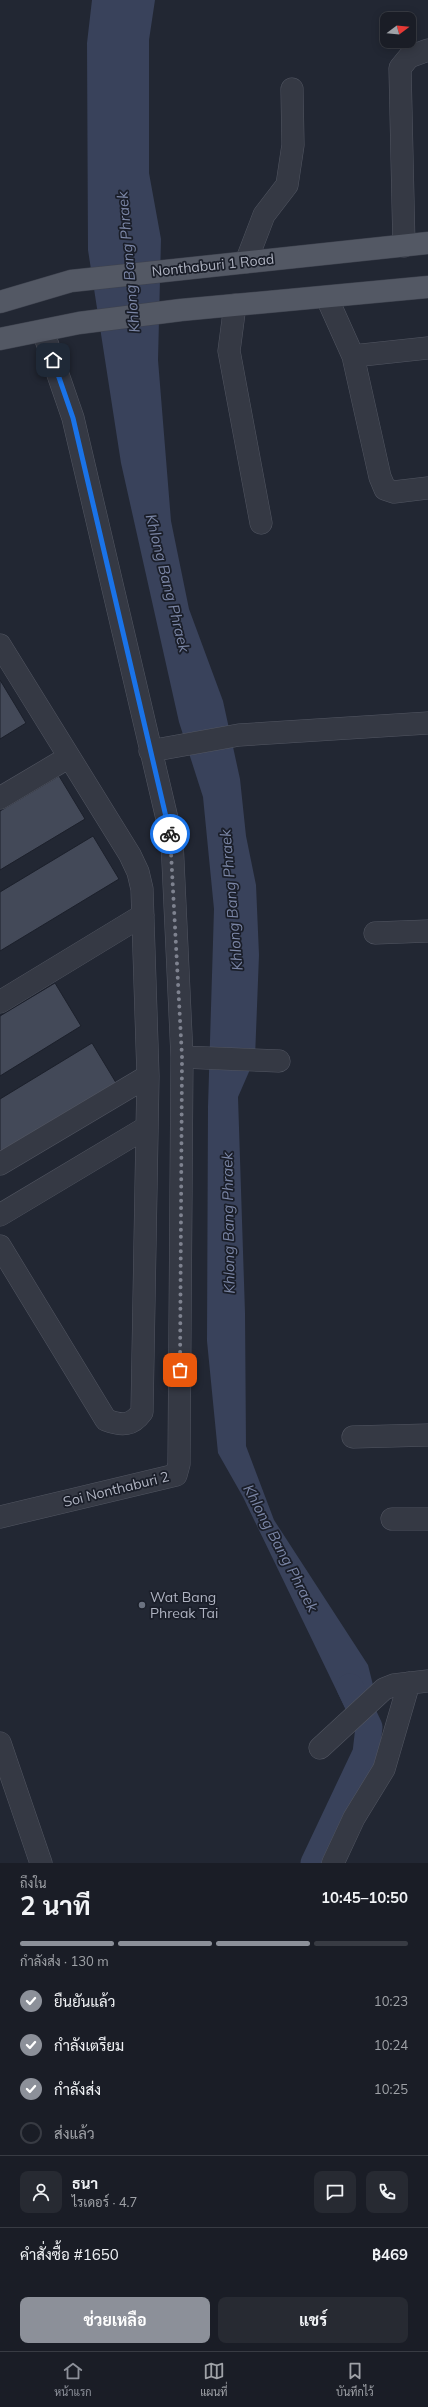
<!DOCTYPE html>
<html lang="th">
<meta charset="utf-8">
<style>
body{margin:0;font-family:Mulish,Sarabun,sans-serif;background:#272a32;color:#f1f3f6;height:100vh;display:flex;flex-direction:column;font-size:15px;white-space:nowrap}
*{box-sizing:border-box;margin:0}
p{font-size:13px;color:#9fa2a7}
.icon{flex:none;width:22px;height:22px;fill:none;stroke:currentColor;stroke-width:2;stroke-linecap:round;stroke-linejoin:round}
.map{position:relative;height:1863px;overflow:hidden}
.details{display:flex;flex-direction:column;background:#1a1d26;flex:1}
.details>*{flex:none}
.needle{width:26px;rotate:74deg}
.controls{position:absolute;left:380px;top:12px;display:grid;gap:8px}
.controls a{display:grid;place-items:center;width:36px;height:36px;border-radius:8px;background:#1a1d26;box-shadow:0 2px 10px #0003,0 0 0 1px #383b43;font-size:20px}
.pin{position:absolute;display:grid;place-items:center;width:34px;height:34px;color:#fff;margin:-17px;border-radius:8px;box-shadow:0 2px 6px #0006}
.courier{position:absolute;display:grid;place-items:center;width:40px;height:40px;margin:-20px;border:3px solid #1a73e8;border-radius:50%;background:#fff;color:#222;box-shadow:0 1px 5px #0007}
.head em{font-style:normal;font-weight:700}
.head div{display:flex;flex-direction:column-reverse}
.head{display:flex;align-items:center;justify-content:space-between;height:68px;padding:0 20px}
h1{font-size:26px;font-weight:700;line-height:30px}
.bar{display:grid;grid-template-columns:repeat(4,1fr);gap:6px 4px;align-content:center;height:48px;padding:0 20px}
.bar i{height:5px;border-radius:3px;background:#383b43}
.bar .active{background:#8c9099}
.bar p{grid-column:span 4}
.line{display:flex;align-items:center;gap:10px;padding:0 20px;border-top:1px solid #383b43}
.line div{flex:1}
.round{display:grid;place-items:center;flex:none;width:42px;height:42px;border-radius:8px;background:#272a32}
ol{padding:0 20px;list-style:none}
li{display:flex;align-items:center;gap:12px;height:44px}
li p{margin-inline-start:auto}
li .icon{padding:4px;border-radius:50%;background:#8c9099;color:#fff;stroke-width:4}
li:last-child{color:#9fa2a7}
li i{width:22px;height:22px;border:2px solid #383b43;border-radius:50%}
.primary-button{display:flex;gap:8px;margin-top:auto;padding:8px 20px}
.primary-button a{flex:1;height:46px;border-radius:8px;background:#8c9099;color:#fff;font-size:16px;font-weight:700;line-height:46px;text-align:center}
.primary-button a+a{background:#272a32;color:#f1f3f6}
.tab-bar{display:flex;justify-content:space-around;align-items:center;height:56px;border-top:1px solid #383b43;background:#1a1d26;font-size:11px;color:#9fa2a7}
.tab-bar a{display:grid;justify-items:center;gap:2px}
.tab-bar .active{color:#8c9099}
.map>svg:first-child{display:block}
.water{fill:#39425b}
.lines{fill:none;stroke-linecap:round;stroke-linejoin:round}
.canal{stroke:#39425b;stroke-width:27}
.building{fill:#434958;stroke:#1c202b}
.minor-casing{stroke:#525662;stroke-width:23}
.major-casing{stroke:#3e424e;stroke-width:23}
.minor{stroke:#353944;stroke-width:22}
.major{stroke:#535864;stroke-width:22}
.done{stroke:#7e828f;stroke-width:4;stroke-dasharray:0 7.2}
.route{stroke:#1a73e8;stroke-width:5}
.worship-dot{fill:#6b7280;stroke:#1a1e29;stroke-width:1.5}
.labels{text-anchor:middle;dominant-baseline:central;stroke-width:3.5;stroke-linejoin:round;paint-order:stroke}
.street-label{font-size:14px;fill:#afb3c1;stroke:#1a1e29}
.poi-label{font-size:14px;fill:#afb3c1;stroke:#1a1e29;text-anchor:start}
.water-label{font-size:15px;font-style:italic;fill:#7b86a6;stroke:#1a1e29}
</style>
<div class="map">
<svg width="428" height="1863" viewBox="0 0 428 1863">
<rect width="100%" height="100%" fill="#222733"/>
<!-- water -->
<path class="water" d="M92,0H155L149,40V173L161,239L158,360L171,521L189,609L223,701L240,779L246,836L256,885L259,955L255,1058L238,1097L245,1313L246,1446L274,1520L368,1665L374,1689L346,1710L243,1497L218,1453L207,1341L208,1107L214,909L203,797L179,722L121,463L88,250L87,43Z"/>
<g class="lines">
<!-- canal -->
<path class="canal" d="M314,1863L366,1753L369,1727L350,1687"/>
</g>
<!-- building -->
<path class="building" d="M0,680L26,723L0,739Z
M59,776L85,819L0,870V811Z
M93,836L119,879L0,951V892Z
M55,983L81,1026L0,1076V1016Z
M92,1043L118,1086L0,1158V1099Z"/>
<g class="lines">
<defs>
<path id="minor" d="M404,246L400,68L409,57L428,50
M246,262L264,215L287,185L293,145L292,89
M327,298L353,356L380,477L385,489L394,492L428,488
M235,305L229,351L261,523
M353,356L428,348
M0,645L130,855L138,872L142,889L148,1076L142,1412C132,1426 122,1426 106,1420L0,1246
M150,751L239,735L428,723
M0,798L69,757
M375,933L428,931
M0,1002L143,915
M182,1057L279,1061
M0,1164L148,1076
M0,1215L147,1127
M353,1437L428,1435
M0,1517L176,1475L179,1464L182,1057L172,840L73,418L43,331
M392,1519H428
M0,1743L41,1863
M320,1748L384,1689L394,1685L428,1681
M333,1863L354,1818L384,1769L409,1683"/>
<path id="major" d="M0,302L71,281L428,243
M0,339L79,323L181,310L428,287"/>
</defs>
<!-- minor casing -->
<use href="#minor" class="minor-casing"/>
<!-- major casing -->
<use href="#major" class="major-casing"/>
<!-- minor -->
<use href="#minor" class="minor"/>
<!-- major -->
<use href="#major" class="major"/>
</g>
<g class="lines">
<!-- done -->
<path class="done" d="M170,834L182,1057L180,1370"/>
<!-- route -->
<path class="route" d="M53,360L73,418L170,834"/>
</g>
<!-- markers -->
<circle class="worship-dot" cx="142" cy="1605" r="4"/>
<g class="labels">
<!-- street labels -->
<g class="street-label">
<text transform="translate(213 265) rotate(-6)">Nonthaburi 1 Road</text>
<text transform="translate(116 1489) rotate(-14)">Soi Nonthaburi 2</text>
</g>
<!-- poi labels -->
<g class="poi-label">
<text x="150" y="1597">Wat Bang<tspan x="150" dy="16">Phreak Tai</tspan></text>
</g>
<!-- water labels -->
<g class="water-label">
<text transform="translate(128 262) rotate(-95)">Khlong Bang Phraek</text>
<text transform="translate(168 583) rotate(76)">Khlong Bang Phraek</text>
<text transform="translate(231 900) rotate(-95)">Khlong Bang Phraek</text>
<text transform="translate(228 1223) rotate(-91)">Khlong Bang Phraek</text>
<text transform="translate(281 1548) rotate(62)">Khlong Bang Phraek</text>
</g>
</g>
</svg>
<div class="controls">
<a><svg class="needle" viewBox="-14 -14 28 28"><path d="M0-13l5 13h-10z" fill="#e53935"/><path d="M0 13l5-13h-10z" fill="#9fa2a7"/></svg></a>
</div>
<div class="pin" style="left:180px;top:1370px;background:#ea580c"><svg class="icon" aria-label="bag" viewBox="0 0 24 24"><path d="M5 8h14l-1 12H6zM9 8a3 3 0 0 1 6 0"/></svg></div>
<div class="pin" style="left:53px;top:360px;background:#1f2937"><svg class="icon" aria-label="home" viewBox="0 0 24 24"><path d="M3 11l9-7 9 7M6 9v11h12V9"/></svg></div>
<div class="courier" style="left:170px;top:834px"><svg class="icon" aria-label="bike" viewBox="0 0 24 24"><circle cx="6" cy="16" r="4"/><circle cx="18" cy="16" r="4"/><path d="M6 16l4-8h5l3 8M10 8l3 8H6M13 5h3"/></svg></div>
</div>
<section class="details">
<div class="head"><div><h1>2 นาที</h1><p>ถึงใน</p></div><em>10:45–10:50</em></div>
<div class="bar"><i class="active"></i><i class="active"></i><i class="active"></i><i></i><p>กำลังส่ง · 130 m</p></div>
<ol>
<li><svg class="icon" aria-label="check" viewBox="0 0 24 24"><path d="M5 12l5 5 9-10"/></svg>ยืนยันแล้ว<p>10:23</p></li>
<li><svg class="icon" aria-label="check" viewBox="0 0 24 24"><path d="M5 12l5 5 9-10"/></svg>กำลังเตรียม<p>10:24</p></li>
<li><svg class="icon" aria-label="check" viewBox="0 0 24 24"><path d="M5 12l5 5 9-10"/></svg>กำลังส่ง<p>10:25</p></li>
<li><i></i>ส่งแล้ว</li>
</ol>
<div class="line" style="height:72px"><a class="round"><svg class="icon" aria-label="person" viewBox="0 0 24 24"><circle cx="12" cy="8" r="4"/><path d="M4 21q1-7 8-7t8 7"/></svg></a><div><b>ธนา</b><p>ไรเดอร์ · 4.7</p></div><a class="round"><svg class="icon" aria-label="chat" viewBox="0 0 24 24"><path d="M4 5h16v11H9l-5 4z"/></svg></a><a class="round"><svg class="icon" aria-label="phone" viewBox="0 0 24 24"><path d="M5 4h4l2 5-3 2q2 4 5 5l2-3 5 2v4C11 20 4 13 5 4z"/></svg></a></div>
<div class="line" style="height:52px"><div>คำสั่งซื้อ #1650</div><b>฿469</b></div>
<div class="primary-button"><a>ช่วยเหลือ</a><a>แชร์</a></div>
</section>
<nav class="tab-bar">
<a class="active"><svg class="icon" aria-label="home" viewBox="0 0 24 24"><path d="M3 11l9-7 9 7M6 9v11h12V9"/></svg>หน้าแรก</a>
<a><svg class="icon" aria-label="map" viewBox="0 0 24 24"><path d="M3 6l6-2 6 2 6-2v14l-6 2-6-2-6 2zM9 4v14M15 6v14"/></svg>แผนที่</a>
<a><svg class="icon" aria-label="saved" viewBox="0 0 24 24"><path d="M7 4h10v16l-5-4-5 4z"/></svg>บันทึกไว้</a>
</nav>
